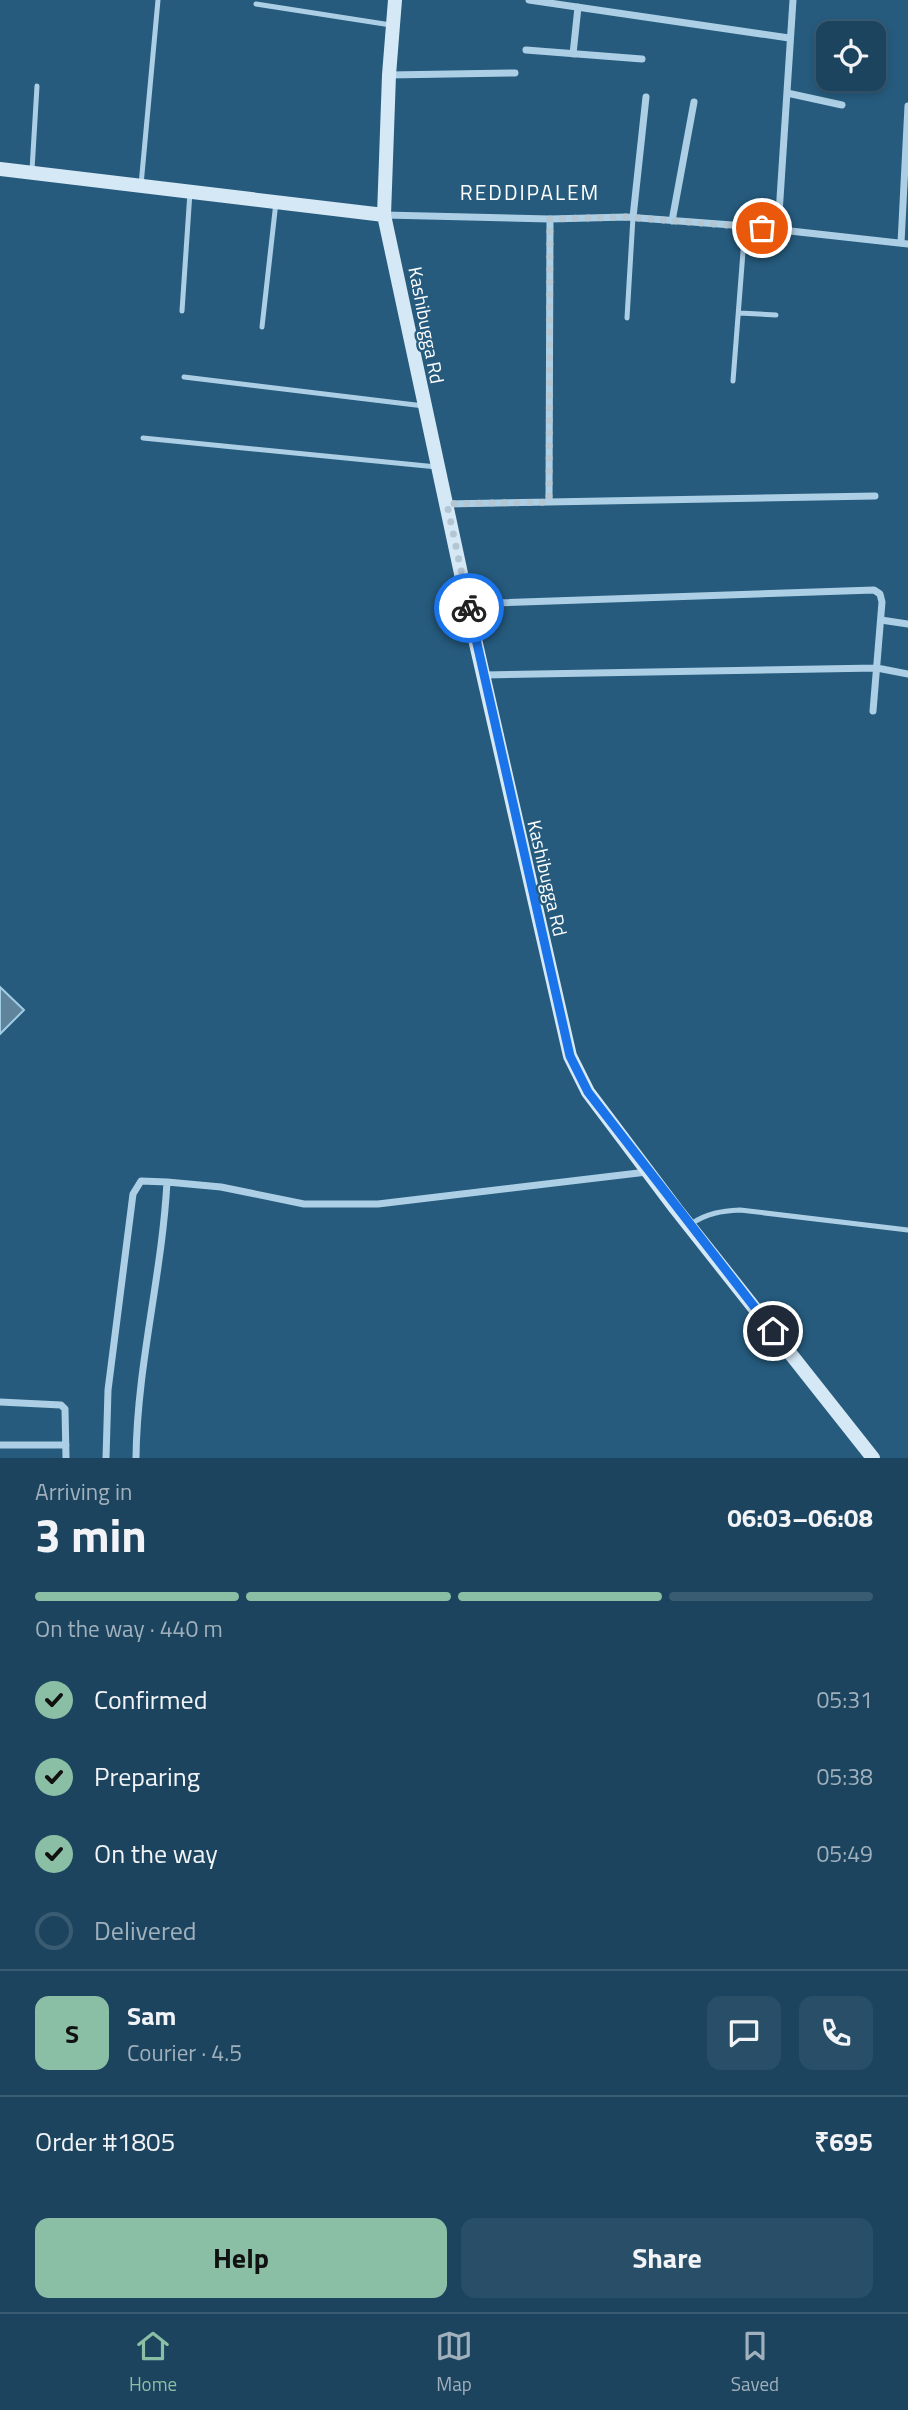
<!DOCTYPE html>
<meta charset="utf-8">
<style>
body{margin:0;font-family:"Titillium Web",sans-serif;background:#294e67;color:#f1f3f6;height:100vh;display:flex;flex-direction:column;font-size:26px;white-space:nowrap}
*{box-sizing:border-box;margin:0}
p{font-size:23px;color:#a0b0bc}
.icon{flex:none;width:38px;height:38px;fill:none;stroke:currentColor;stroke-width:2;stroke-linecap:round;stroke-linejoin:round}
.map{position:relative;height:1458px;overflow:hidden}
.side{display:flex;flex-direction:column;background:#1c445e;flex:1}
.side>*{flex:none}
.controls{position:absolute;left:816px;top:21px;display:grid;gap:14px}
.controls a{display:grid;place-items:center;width:70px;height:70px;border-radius:14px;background:#1c445e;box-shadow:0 4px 10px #0003,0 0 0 2px #3a5c73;font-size:35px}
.pin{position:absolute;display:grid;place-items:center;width:60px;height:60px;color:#fff;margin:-30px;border:4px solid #fff;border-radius:50%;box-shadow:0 2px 7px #0007}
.courier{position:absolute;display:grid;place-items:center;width:70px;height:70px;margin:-35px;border:5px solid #1a73e8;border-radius:50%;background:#fff;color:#222;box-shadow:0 2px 9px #0007}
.headline em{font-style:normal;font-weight:700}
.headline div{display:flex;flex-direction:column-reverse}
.headline{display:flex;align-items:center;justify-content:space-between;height:119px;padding:0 35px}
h1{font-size:46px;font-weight:700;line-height:52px}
.bar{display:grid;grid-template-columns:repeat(4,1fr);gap:10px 7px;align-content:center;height:84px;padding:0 35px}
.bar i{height:9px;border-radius:5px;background:#3a5c73}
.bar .active{background:#8abfa5}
.bar p{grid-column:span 4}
.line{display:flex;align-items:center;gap:18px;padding:0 35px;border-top:2px solid #3a5c73}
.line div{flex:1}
.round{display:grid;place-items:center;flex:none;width:74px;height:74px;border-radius:14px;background:#294e67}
ol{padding:0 35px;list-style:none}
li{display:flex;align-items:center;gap:21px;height:77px}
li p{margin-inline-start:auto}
li .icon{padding:7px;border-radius:50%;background:#8abfa5;color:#111;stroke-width:4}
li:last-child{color:#a0b0bc}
li i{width:38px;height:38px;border:4px solid #3a5c73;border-radius:50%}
.button{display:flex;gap:14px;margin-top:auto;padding:14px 35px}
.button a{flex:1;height:80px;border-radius:14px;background:#8abfa5;color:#111;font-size:28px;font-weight:700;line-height:80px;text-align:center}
.button a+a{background:#294e67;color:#f1f3f6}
.dock{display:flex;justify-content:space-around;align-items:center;height:98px;border-top:2px solid #3a5c73;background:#1c445e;font-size:19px;color:#a0b0bc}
.dock a{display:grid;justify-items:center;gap:4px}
.dock .active{color:#8abfa5}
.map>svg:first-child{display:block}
.water{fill:#5f849c;stroke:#a1cce5;stroke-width:2}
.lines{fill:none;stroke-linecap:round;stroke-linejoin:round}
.lane{stroke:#accfe5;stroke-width:5}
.street{stroke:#accfe5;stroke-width:7}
.secondary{stroke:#d5e8f5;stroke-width:14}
.done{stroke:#b3c6d2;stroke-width:7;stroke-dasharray:0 12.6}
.route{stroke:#1a73e8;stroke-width:9}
.labels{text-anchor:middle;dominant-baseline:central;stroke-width:5;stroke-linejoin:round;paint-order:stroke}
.street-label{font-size:19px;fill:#fff;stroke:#265b7d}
.neighbourhood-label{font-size:21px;letter-spacing:2px;fill:#fff;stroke:#265b7d}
</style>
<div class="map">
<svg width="908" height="1458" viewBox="0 0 908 1458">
<rect width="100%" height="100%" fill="#265b7d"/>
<!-- water -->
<path class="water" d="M0,987L24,1010L0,1034Z"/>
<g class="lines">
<!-- lane -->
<path class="lane" d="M256,4L391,25
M32,170L37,86
M141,185L158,0
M182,311L190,192
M739,313L776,315
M627,318L633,217
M262,327L276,202
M184,377L424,406
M733,381L745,226
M143,438L437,467
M691,1224C707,1213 722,1211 740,1210L908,1230"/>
<!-- street -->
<path class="street" d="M529,0L789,38
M526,50L642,59
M573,54L578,7
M389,75L515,73
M787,93L842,105
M385,215L550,219L626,217L745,226L908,244
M633,217L646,97
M672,221L694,102
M778,229L793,0
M901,243L908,106
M549,502L550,219
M447,504L875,496
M468,604L874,590L880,594L882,602L873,711
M881,620L908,624
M484,675L877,668L908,674
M0,1402L61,1405L65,1409L66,1458
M0,1445H66
M106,1458L108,1390L133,1194L141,1181L167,1182
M136,1458C137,1365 162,1275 167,1182L221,1187L304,1204H378L647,1172"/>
<!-- secondary -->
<path class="secondary" d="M395,0L389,75L384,215L477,648L570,1056L588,1092L676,1209L873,1458
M0,169L384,215"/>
</g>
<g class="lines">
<!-- done -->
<path class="done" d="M469,608L447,504L549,502L550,219L626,217L762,228"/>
<!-- route -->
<path class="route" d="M469,608L570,1056L588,1092L773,1331"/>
</g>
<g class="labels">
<!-- street labels -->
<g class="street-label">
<text transform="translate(427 325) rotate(79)">Kashibugga Rd</text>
<text transform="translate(548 878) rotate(77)">Kashibugga Rd</text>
</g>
<!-- neighbourhood labels -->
<g class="neighbourhood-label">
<text x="530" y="192">REDDIPALEM</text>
</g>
</g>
</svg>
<div class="controls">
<a><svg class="icon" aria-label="locate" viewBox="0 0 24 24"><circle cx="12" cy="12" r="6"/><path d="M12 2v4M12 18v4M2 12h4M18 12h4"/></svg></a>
</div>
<div class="pin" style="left:762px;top:228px;background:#ea580c"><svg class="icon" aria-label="bag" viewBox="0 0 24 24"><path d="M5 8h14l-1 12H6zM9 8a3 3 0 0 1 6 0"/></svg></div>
<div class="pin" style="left:773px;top:1331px;background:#1f2937"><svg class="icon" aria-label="home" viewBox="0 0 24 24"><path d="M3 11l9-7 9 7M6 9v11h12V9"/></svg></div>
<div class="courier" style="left:469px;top:608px"><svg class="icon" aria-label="bike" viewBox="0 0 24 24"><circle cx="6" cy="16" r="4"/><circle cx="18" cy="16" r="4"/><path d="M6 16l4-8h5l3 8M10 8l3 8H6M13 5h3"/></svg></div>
</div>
<section class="side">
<div class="headline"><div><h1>3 min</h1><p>Arriving in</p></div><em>06:03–06:08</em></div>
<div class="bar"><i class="active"></i><i class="active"></i><i class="active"></i><i></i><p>On the way · 440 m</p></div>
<ol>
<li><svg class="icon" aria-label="check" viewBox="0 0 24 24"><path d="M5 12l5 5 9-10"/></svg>Confirmed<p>05:31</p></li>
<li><svg class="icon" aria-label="check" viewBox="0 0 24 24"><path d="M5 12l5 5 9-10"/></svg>Preparing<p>05:38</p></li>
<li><svg class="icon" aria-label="check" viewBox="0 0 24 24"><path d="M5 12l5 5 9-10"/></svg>On the way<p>05:49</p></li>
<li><i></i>Delivered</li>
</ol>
<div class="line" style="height:126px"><b class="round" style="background:#8abfa5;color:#111">S</b><div><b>Sam</b><p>Courier · 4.5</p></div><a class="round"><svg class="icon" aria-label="chat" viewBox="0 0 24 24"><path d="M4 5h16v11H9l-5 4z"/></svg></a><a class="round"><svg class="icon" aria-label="phone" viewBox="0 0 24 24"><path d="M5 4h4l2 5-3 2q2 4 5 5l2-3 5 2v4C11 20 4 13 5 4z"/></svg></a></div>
<div class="line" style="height:91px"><div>Order #1805</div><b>₹695</b></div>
<div class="button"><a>Help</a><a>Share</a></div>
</section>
<nav class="dock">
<a class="active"><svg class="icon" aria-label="home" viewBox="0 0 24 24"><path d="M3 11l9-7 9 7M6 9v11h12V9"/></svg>Home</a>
<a><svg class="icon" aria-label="map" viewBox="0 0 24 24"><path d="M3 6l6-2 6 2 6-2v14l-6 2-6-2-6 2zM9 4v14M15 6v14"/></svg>Map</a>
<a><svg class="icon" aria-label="saved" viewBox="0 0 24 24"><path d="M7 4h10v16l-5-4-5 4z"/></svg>Saved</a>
</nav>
